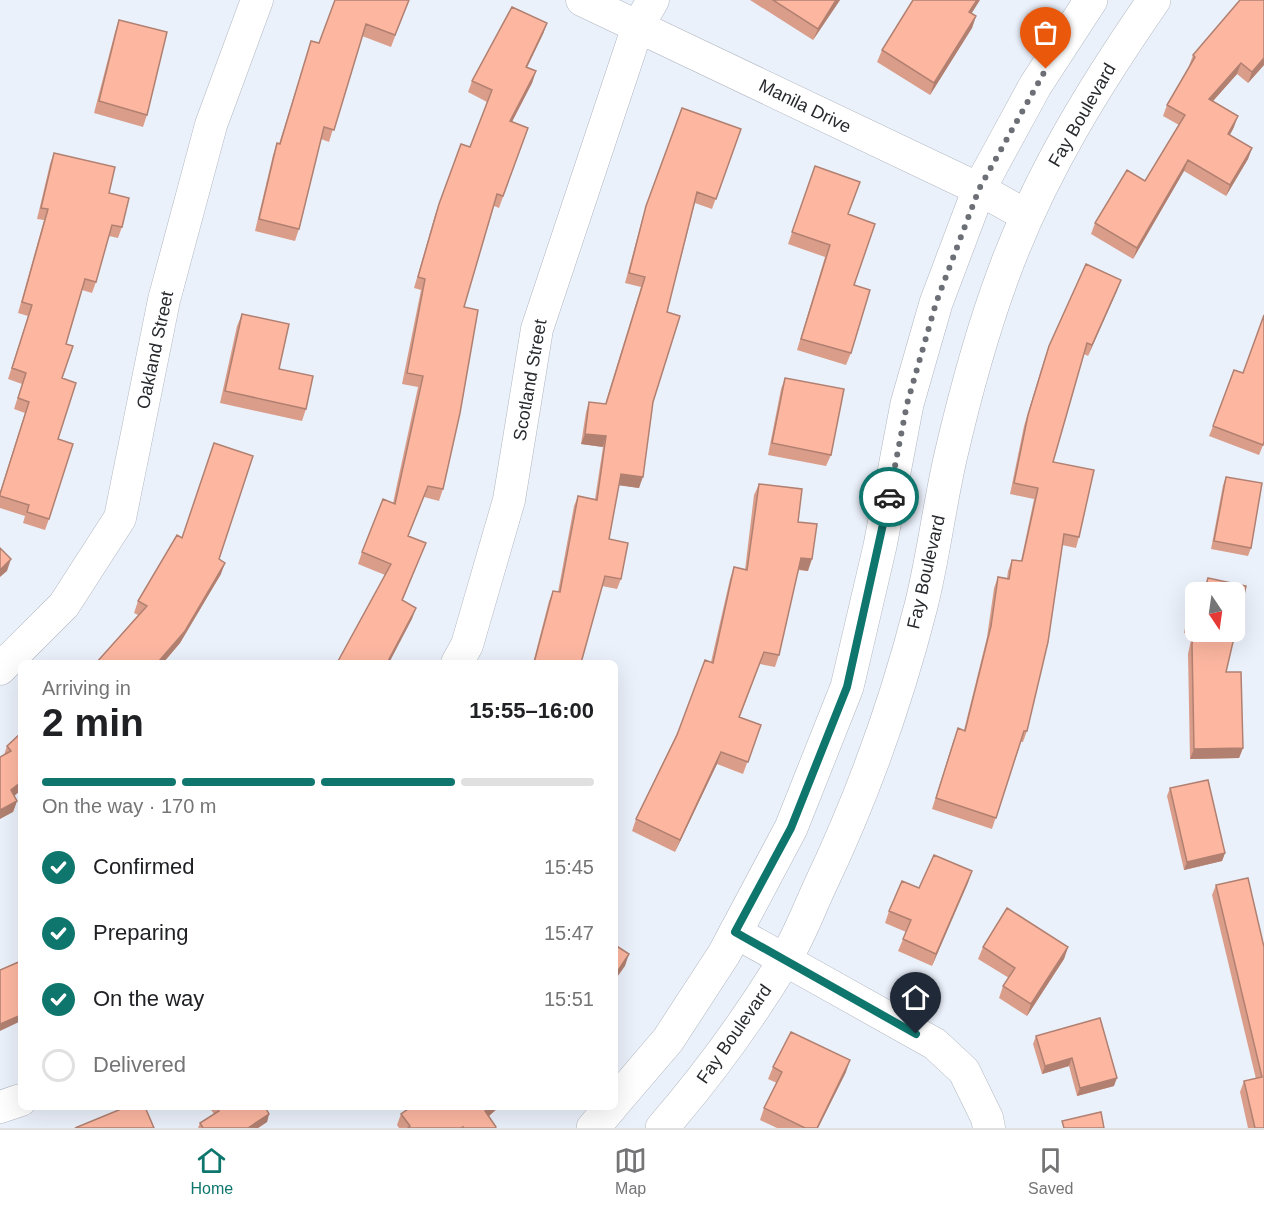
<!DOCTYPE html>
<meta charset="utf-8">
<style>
body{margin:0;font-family:Arial,sans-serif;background:#f2f2f2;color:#202124;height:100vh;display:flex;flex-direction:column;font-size:22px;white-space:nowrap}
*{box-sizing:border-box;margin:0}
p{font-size:20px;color:#757577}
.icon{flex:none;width:33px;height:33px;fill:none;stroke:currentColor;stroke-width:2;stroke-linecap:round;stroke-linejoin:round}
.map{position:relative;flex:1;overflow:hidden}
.details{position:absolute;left:18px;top:660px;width:600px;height:450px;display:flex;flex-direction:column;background:#fff;border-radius:9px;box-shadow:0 6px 24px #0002}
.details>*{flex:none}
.needle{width:39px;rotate:167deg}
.tools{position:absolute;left:1185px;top:582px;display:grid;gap:12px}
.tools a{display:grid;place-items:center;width:60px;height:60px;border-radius:9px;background:#fff;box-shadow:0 6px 24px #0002;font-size:30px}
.pin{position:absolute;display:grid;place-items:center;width:51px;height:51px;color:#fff;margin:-62px -26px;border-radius:50% 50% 50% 0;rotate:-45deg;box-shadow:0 0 6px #0007}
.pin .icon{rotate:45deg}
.courier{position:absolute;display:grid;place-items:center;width:60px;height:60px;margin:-30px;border:4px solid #0f766e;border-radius:50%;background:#fff;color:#222;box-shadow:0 2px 8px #0007}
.overview em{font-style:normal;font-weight:600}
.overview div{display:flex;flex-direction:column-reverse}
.overview{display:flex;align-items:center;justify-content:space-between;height:102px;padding:0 24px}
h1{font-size:39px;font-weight:600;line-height:45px}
.bar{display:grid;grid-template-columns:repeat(4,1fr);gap:9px 6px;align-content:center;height:72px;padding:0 24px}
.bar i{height:8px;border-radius:4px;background:#e0e0e0}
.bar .selected{background:#0f766e}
.bar p{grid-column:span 4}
ol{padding:0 24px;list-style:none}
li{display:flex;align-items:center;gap:18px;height:66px}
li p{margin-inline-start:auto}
li .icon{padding:6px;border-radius:50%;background:#0f766e;color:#fff;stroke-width:4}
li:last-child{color:#757577}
li i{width:33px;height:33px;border:3px solid #e0e0e0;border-radius:50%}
.menu{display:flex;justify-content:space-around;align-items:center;height:84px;border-top:2px solid #e0e0e0;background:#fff;font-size:16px;color:#757577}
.menu a{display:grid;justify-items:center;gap:3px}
.menu .selected{color:#0f766e}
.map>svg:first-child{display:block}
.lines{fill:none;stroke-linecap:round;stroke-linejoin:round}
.street-casing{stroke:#b1b7c1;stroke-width:33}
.secondary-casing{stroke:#b1b7c1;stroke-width:34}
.street{stroke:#fff;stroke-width:32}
.secondary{stroke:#fff;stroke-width:33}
.wall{fill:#da9d8a}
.shaded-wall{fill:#b18071}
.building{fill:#fdb7a1;stroke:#b18071;stroke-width:1.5}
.done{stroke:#6c7076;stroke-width:6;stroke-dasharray:0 10.8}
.route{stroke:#0f766e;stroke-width:8}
.labels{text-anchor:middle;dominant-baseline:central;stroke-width:4.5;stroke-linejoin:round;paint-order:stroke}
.street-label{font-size:18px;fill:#282a2e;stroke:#fff}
</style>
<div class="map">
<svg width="1264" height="1128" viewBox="0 0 1264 1128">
<rect width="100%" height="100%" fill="#ebf1fb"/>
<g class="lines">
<defs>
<path id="street" d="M582,0L979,189L1027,216
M457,663L467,645L509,500L537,329L638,26L653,0
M0,669L64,605L120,518L164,300L211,125L257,0
M735,932L935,1044L964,1071L987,1118L989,1128
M0,1107L21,1100"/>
<path id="secondary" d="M615,1102L668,1040L724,954L791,828L847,687L880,546L907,404L936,303L979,189L1035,86L1091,0
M593,1128L611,1107
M662,1128C707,1076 748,1020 784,961C798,939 808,912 819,888C862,798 896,704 921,606C933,558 939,508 950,459C965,394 982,330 1006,267C1042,171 1096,84 1154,0"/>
</defs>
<!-- street casing -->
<use href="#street" class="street-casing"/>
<!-- secondary casing -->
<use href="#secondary" class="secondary-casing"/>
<!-- street -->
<use href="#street" class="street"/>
<!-- secondary -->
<use href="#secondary" class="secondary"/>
</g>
<!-- wall -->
<path class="wall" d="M409,0L391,47L362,36L329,142L321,139L299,229L295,241L255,231L273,155L277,143L279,144L311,41L319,43Z
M750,0H840L813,40Z
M1264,0V65L1248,83L1237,74L1213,101L1234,127L1230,135L1252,148L1248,159L1226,196L1184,171L1133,259L1091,234L1095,223L1145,181L1179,125L1163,116L1167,105L1190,66H1189L1193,55Z
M971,13L976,16L972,28L930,95L877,62L882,50Z
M119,20L147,115L143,127L94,113L115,32Z
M547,23L543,34L527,67L536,71L532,83L512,122L528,128L499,208L494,206L464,307L443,489L439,501L424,497L408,536L421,555L403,600L412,619L385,575L358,564L362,552L393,503L418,387L402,384L421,290L414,288L435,215L461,144L470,147L487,102L468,92L472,81Z
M682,108L741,129L712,209L695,203L667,312L639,488L619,485L609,539L621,579L617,589L602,586L581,663H533L549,601L553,591L558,592L574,506L578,496L595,499L603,447L581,444L586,412L589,402L605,404L641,287L625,283L643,216Z
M54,153L109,193L122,227L118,238L109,236L96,282L92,293L82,290L66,344L62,378L58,439L49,519L45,530L23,523L25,516L0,508V492L25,413L14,409L22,384L8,379L28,316L18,313L44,220L37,219L50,164Z
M815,166L848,214L854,285L851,353L846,365L797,350L825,257L788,244Z
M1121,280L1088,356L1084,354L1053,462L1079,537L1076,548L1062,545L1027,731L1023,742H1021L992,829L932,809L954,739L964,730L987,637L994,588L998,577L1007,578L1008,571L1012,560L1021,561L1034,499L1010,494L1024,426L1045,357L1049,346Z
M242,314L306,409L302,421L220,403L237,326Z
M785,378L831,455L826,466L768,455L781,389Z
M1213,426L1264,443L1259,455L1209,436Z
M1226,477L1251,548L1248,556L1211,549L1223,485Z
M759,484L798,522L808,571L798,570L779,655L775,667L760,664L740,717L761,725L743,774L717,764L675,852L632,831L636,819L711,662L730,579L734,567L745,570L754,495Z
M219,559L221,574L180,643L163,663H96L138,615L134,613L138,601Z
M1208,578L1246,586L1226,672H1241L1243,748L1239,758L1190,759L1188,654L1192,635L1184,633L1189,609L1193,599L1196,600V632H1234V592H1203Z
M21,733V790L14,796L17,801L13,812L4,755L7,746Z
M1170,788L1225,853L1222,861L1184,870L1167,796Z
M972,871L932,966L898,951L906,932L885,923L889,911L919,888Z
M1216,885L1264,947V1128H1248L1240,1092L1244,1081L1256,1079L1212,895Z
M983,947H1068L1064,959L1027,1016L999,998L1003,986L1009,978L978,959Z
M1036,1036L1114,1086L1077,1096L1069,1066L1042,1074L1033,1044Z
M773,1067L846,1072L818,1128H777L760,1120L764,1108L777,1083L768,1079Z
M209,1107H265L269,1114L267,1122L258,1128H198L200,1123L214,1114Z
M411,1107H499L489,1116L496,1128H399L397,1125L401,1114Z"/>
<!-- shaded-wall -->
<path class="shaded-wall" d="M836,0H840L813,40L818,29Z
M977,0H980L965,24L969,12Z
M976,16L972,28L930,95L934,83Z
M547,23L543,34L522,78L526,67Z
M1264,58V65L1248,83L1252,72Z
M1241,63L1237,74L1205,110L1209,99Z
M536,71L532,83L506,133L510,121Z
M1238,116L1234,127L1224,145L1228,134Z
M1252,148L1248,159L1226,196L1230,185Z
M1188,160L1184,171L1133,259L1137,248Z
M1121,280L1117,291L1088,356L1092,345Z
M585,434L606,436L603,447L581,444Z
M621,474L643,477L639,488L617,485Z
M801,558L812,559L808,571L796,569Z
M11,559L7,571L0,577V570Z
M225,563L221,574L180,643L163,663H158Z
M416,608L412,619L389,663H387Z
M1243,748L1239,758L1190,759L1194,749Z
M721,752L717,764L675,852L680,840Z
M21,782V790L7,802L11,790Z
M17,801L13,812L0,819V810Z
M1225,853L1222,861L1184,870L1187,862Z
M972,871L968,883L932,966L936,954Z
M1068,947L1064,959L1027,1016L1031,1004Z
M629,954L625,966L615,980V975Z
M21,1015V1021L0,1031V1024Z
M1072,1058L1069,1066L1042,1074L1045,1066Z
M850,1060L846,1072L818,1128H817Z
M1117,1078L1114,1086L1077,1096L1080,1088Z
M490,1107H499L481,1123L485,1111Z
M269,1114L267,1122L258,1128H248Z"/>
<!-- building -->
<path class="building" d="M335,0H409L395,35L366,24L334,130L324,127L299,229L259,219L277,143L280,144L311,41L319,43Z
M773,0H836L818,29Z
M913,0H977L969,12L976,16L934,83L882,50Z
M1240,0H1264V58L1252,72L1241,63L1209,99L1238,116L1228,134L1252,148L1230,185L1188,160L1137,248L1095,223L1127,170L1145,181L1185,115L1167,105L1195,57L1193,55Z
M512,7L547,23L526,67L536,71L510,121L528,128L503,196L497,194L464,307L478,310L460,413L443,489L428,486L408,536L426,543L402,600L416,608L387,663H337L391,564L362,552L383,499L395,504L423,376L407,373L425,279L418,277L439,204L461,144L470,147L492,90L472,81Z
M119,20L167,32L147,115L99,101Z
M682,108L741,129L716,199L697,192L667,312L680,316L653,402L643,477L621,474L609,539L628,543L621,579L605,576L581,663H534L553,591L560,592L578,496L597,500L606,436L585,434L589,402L606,404L645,277L629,273L646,206Z
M54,153L115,167L109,193L129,198L122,227L112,225L96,282L85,279L66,344L73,346L62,378L76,383L58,439L73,444L49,519L27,512L29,505L0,496V494L29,402L18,398L26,373L12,368L32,305L22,302L48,209L41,208Z
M815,166L860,182L848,214L875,224L854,285L870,290L851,353L801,339L830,245L792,232Z
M1086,264L1121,280L1092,345L1087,343L1053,462L1094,470L1079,537L1064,534L1048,642L1027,731H1024L996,818L936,798L958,728L965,731L991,626L998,577L1009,579L1012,560L1022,561L1038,488L1014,483L1028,415L1049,346Z
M242,314L289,324L279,369L313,376L306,409L225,391Z
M1264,315V442L1263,445L1213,426L1234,370L1243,373Z
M785,378L844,389L831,455L772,443Z
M214,443L253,456L219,559L225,563L185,631L159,661L161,663H96L147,606L138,601L177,535L182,538Z
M1226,477L1262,483L1251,548L1214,541Z
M759,484L802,489L798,522L817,524L812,559L801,558L779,655L764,652L739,717L761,725L748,762L721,752L680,840L636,819L677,735L705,660L713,663L734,567L747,570Z
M0,548L11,559L0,570Z
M1208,578L1246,586L1226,672H1241L1243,748L1194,749L1192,644L1196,628V632H1234V592H1204Z
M1193,599L1196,600V625L1188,623Z
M21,733V782L11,790L17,801L0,810V757L11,751L7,746Z
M1208,780L1225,853L1187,862L1170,788Z
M934,855L972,871L936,954L903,939L911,920L889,911L902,881L919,888Z
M1248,878L1264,947V1128H1255L1244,1081L1262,1077L1216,885Z
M1007,908L1068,947L1031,1004L1003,986L1015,968L983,947Z
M615,945L629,954L615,975Z
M21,961V1015L0,1024V970Z
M1100,1018L1117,1078L1080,1088L1072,1058L1045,1066L1036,1036Z
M791,1032L850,1060L817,1128H805L764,1108L782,1072L773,1067Z
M126,1107H145L154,1128H75Z
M217,1107H265L269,1114L248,1128H203L200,1123L219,1111Z
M411,1107H490L485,1111L496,1127L495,1128H463V1127L461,1128H408L410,1126L401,1114Z
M1101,1112L1104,1128H1064L1062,1121Z"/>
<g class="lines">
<!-- done -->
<path class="done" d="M889,497L907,404L936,303L979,189L1046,69"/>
<!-- route -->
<path class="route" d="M889,497L847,687L791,828L735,932L916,1034"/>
</g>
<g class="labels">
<!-- street labels -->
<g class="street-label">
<text transform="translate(805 106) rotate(26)">Manila Drive</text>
<text transform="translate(1082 115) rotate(-60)">Fay Boulevard</text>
<text transform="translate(155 350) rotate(-78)">Oakland Street</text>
<text transform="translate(530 380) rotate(-80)">Scotland Street</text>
<text transform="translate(926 572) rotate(-77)">Fay Boulevard</text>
<text transform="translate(734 1034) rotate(-55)">Fay Boulevard</text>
</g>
</g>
</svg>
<div class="tools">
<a><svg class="needle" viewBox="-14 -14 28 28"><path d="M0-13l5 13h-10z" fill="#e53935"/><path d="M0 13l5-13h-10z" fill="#757577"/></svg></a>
</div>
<div class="pin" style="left:1046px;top:69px;background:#ea580c"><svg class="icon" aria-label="bag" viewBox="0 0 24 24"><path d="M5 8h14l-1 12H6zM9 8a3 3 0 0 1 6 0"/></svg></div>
<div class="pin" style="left:916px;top:1034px;background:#1f2937"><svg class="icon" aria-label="home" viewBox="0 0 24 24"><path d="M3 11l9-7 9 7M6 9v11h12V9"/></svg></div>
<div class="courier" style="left:889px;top:497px"><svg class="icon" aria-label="car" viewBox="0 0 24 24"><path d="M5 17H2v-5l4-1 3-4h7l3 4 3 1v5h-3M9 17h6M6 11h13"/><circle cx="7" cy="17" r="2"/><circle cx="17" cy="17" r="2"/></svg></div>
<section class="details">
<div class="overview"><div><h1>2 min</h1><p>Arriving in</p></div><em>15:55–16:00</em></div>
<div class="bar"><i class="selected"></i><i class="selected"></i><i class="selected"></i><i></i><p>On the way · 170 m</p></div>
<ol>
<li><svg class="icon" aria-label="check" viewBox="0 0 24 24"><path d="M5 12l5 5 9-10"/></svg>Confirmed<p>15:45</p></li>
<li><svg class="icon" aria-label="check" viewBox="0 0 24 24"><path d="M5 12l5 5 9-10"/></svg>Preparing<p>15:47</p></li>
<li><svg class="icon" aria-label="check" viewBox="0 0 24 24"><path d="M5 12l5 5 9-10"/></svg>On the way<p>15:51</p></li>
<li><i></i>Delivered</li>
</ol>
</section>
</div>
<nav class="menu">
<a class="selected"><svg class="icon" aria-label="home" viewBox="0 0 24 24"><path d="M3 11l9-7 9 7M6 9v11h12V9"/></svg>Home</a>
<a><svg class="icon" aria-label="map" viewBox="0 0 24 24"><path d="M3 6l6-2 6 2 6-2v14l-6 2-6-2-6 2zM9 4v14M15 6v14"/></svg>Map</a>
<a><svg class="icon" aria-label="saved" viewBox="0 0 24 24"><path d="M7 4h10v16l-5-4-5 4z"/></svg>Saved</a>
</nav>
